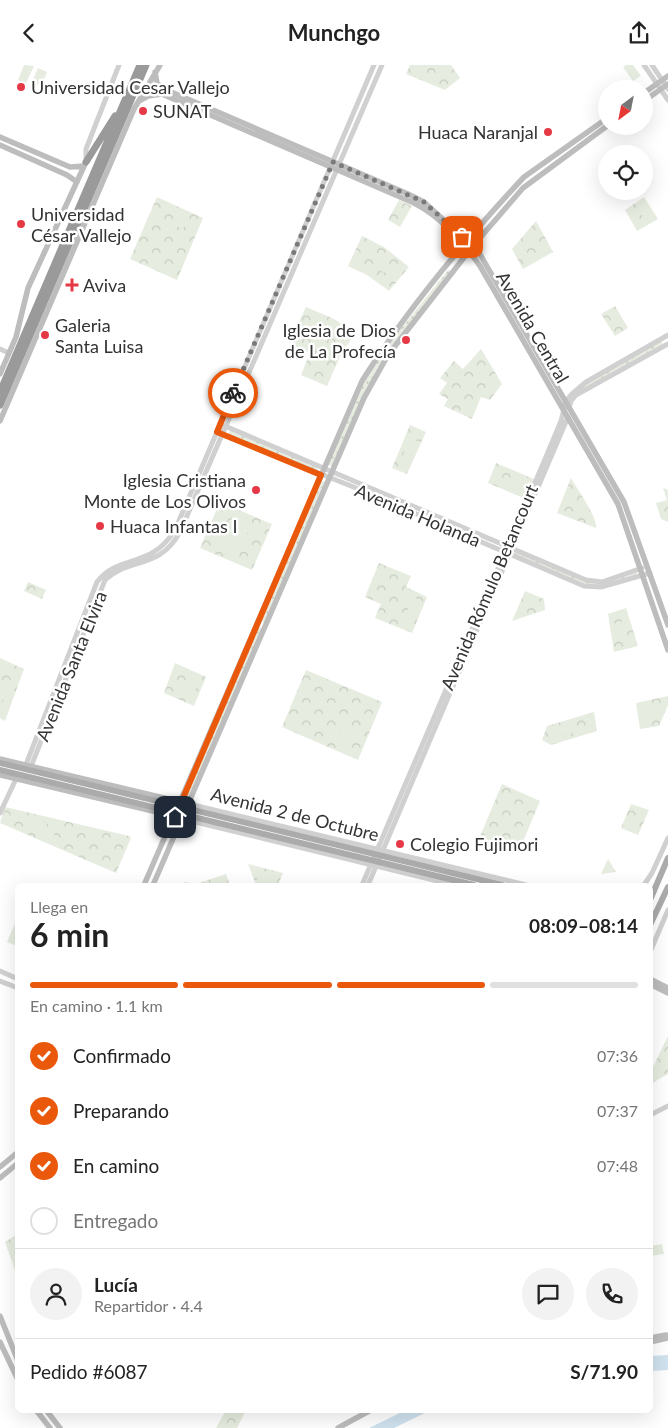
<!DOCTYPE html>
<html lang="es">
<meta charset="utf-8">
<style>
body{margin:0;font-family:Lato,sans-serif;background:#f2f2f2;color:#222;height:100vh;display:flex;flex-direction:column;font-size:19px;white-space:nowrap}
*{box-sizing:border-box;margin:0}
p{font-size:16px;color:#767676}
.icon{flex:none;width:28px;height:28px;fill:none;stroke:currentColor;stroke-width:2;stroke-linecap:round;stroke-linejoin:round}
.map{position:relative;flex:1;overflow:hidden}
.sheet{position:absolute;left:15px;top:818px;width:638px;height:530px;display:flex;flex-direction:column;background:#fff;border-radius:8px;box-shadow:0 5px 20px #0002}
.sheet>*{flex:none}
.needle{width:32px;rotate:212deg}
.tools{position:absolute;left:598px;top:15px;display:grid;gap:10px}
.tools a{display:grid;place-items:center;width:55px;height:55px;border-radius:50%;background:#fff;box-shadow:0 5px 20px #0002;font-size:25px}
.pin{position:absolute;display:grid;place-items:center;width:42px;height:42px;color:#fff;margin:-21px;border-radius:10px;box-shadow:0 2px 8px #0006}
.courier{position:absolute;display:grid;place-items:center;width:50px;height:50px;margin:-25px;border:4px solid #ea580c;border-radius:50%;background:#fff;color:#222;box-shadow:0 1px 6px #0007}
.overview em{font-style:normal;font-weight:700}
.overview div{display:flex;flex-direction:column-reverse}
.overview{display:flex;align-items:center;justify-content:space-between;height:85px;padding:0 15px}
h1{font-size:32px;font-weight:700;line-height:38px}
.bar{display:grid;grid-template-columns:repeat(4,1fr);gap:8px 5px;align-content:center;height:60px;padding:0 15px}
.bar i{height:6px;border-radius:4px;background:#e0e0e0}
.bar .on{background:#ea580c}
.bar p{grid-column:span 4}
.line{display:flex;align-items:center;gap:12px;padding:0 15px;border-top:1px solid #e0e0e0}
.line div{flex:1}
.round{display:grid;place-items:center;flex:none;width:52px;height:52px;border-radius:26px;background:#f2f2f2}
ol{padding:0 15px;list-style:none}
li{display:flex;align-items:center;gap:15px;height:55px}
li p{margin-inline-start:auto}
li .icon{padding:5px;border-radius:50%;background:#ea580c;color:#fff;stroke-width:4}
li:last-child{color:#767676}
li i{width:28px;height:28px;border:2px solid #e0e0e0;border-radius:50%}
header{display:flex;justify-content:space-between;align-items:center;height:65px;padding:0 15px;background:#fff;font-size:22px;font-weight:700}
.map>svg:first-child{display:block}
.grass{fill:url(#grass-dots)}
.forest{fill:url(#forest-crowns)}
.pitch{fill:#e6ecdf}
.water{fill:#cfe2ee}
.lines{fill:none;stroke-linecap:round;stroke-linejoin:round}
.tertiary{stroke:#d0d0d0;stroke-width:5}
.secondary{stroke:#bdbdbd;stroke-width:5.5}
.primary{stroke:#ababab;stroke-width:6}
.motorway{stroke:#9a9a9a;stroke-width:7}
.done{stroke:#7a7a7a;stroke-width:5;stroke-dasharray:0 9}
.route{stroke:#ea580c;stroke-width:6}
.poi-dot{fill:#e63946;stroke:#fff;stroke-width:2}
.labels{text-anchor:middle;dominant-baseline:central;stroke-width:5;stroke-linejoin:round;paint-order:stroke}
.poi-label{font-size:18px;fill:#333;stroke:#fff;text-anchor:start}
.street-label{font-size:18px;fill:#333;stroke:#fff}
</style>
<header><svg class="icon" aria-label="back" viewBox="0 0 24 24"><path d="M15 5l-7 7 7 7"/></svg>Munchgo<svg class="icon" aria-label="share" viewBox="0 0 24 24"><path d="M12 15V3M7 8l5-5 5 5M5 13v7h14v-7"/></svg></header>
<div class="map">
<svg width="668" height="1363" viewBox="0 0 668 1363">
<defs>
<pattern id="grass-dots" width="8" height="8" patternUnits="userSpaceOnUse" patternTransform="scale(1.25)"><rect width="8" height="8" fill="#e6ecdf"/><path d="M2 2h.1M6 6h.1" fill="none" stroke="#c6cbc0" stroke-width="1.8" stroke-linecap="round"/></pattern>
<pattern id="forest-crowns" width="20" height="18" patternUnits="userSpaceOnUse" patternTransform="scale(1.25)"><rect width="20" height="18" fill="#e6ecdf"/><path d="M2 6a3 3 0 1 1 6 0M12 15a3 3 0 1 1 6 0" fill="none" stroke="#c6cbc0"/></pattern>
</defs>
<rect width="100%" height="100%" fill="#fff"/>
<!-- grass -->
<path class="grass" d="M448,205L451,206L377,303L333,402L328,400L364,318L387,281Z
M661,276L663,279L578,327L588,318Z
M230,365L318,403L316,408L228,370Z
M322,416L326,417L266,559L262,556Z
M513,486L593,518L637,507V509L600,521L584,519L512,489Z
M259,562L263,564L191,734L186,732Z"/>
<!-- forest -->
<path class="forest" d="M410,0H451L460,13L445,25L406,9Z
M157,132L203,153L177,215L130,194Z
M644,132L658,154L637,166L625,145Z
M399,135L412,141L400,162L388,155Z
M536,156L553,187L523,204L512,184Z
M362,171L384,182L409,202L389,226L367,210L348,201Z
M615,241L628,263L615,271L601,249Z
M306,242L332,253L356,268L342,287L327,321L301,310L310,288L289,278Z
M481,284L502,319L490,335L481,332L472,354L444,341L448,334L439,329L447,318L440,313L454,296L463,304Z
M410,360L426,367L407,409L392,403Z
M496,398L534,414L526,434L488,418Z
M571,413C577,424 598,453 596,463L557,448Z
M663,423L668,425V457L661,454L656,438L667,435Z
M220,437L272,459L252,505L200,483Z
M379,498L411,511L406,522L427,532L412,568L375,553L381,539L365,532Z
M28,517L46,525L42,534L24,526Z
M525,526L544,534L545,545L512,556Z
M626,543L638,581L614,587L608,549Z
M0,593L24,604L5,656L0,653Z
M175,598L206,612L194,641L164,628Z
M306,605L382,637L358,695L282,662Z
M668,631V640L659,661L640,664L636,638Z
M594,647L597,666L551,680L542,675L547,661Z
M502,719L540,736L519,786L478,776Z
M631,739L649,745L638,770L621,763Z
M5,742L129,771L131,773L116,808L0,758Z
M608,794L616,807L601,809Z
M248,799L283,808L278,820H253L255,817Z
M226,809L230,820H183L185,817L196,819Z
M15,858L17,859V881L7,877Z
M668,971V1009L650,1019V1008Z
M17,1169V1211L5,1177Z
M226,1345H246L237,1363H216Z"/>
<!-- pitch -->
<path class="pitch" d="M24,0L34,1L26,18L18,15Z
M626,0H633L641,11L633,16L623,2Z
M38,3L47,7L41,21L32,17Z
M644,139L652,150L646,155L637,144Z
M180,143L190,148L183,164L173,159Z
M378,192L389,201L384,208L373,199Z
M312,254L321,258L314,276L305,273Z
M410,373L419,377L412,393L403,389Z
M512,409L530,417L525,429L507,421Z
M217,452L225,456L218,473L209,469Z
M233,452L251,460L237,492L218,484Z
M413,532L422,536L416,552L406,549Z
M624,556L628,573L619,575L615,558Z
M192,609L201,613L194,628L186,624Z
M5,629L12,632L7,647L0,645Z
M652,643L654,653L639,654L638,645Z
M575,657L578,666L564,671L561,662Z
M343,663L351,666L345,679L337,675Z
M39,755L47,758L43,772L35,769Z
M49,759L57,762L52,775L44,772Z
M258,809L275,813L273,820H256Z
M662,1179L664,1189L650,1191V1181Z"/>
<!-- water -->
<path class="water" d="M668,1290V1305L650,1306V1291Z
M406,1345H431L394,1363H369Z"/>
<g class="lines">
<!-- tertiary -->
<path class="tertiary" d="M644,0L668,35
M652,0L668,24
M86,97V84L119,0
M0,284L9,288
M569,343L571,336L576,330L668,279
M225,361L586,515L602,517L642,503
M219,368L356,423L584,521L601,522L650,508
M25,702L97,517C119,488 150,505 175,465L374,0
M30,704L105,515C131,491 158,506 180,467L382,0
M189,739L526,820
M0,748L16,714
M183,754L454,820
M362,820L543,399L561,356L566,336L572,329L586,317L668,270
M368,820L568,352
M644,820L652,808L668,773
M650,887L668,845
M0,906L18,914
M0,916L18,923
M650,1050L668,1041"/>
<!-- secondary -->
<path class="secondary" d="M155,7L157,18L162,23L408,129L424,137L478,186L624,437L668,560
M644,28L668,11
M139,36L148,31L162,29L414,138C440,151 464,178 480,201L618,439L668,585
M644,36L668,19
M0,72L70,102L84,101
M0,80L67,110L77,117
M0,309L16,272L28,223L86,97
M0,356L134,44L160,0
M0,694L185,738
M0,710L178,752
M144,820L362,316C408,243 465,175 524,112L606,54
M153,820L364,333L388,290L473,181L523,123L607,61
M650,914L668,923
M650,919L668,928
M0,1102L18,1087
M0,1113L18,1098
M0,1251L18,1296
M650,1273L666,1270
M0,1277L18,1315
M650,1277L668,1273
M36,1345L50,1363
M46,1345L60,1363
M338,1363L371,1345"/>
<!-- primary -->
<path class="primary" d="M0,698L502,820
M0,705L474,820
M650,835L668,793
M650,860L668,822"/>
<!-- motorway -->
<path class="motorway" d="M86,97L115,51
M0,327L140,0
M0,340L146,0"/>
</g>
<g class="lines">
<!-- done -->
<path class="done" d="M233,328L333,97L424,137L462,172"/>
<!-- route -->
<path class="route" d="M175,752L321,410L217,367L233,328"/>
</g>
<!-- markers -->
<g class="poi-dot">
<circle cx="21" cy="22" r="5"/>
<circle cx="143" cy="46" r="5"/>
<circle cx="548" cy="67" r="5"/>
<circle cx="21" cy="159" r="5"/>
<path d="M69.5 212.5h5v5h5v5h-5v5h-5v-5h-5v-5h5z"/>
<circle cx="45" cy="270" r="5"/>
<circle cx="406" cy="275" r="5"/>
<circle cx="256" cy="425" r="5"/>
<circle cx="100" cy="461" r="5"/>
<circle cx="400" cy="779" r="5"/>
</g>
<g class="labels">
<!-- poi labels -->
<g class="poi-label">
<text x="31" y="22">Universidad Cesar Vallejo</text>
<text x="153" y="46">SUNAT</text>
<text x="538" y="67" text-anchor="end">Huaca Naranjal</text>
<text x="31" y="149">Universidad<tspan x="31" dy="21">César Vallejo</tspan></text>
<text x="83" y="220">Aviva</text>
<text x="55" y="260">Galeria<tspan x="55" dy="21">Santa Luisa</tspan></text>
<text x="396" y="265" text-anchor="end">Iglesia de Dios<tspan x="396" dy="21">de La Profecía</tspan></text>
<text x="246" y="415" text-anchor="end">Iglesia Cristiana<tspan x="246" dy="21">Monte de Los Olivos</tspan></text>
<text x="110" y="461">Huaca Infantas I</text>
<text x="410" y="779">Colegio Fujimori</text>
</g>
<!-- street labels -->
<g class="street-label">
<text transform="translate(533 262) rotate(60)">Avenida Central</text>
<text transform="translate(418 450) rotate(23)">Avenida Holanda</text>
<text transform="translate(489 522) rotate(-67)">Avenida Rómulo Betancourt</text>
<text transform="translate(71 601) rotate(-68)">Avenida Santa Elvira</text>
<text transform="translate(295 749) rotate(14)">Avenida 2 de Octubre</text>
</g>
</g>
</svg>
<div class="tools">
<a><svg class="needle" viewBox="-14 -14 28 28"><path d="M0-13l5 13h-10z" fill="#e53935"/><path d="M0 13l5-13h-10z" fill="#767676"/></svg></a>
<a><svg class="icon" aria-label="locate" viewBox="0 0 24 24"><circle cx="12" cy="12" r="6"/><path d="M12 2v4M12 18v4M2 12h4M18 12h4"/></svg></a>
</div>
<div class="pin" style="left:462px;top:172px;background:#ea580c"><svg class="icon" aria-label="bag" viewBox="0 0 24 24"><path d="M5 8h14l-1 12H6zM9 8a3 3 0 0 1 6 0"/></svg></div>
<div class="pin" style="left:175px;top:752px;background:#1f2937"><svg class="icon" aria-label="home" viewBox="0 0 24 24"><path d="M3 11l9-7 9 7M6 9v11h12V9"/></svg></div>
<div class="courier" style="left:233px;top:328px"><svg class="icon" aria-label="bike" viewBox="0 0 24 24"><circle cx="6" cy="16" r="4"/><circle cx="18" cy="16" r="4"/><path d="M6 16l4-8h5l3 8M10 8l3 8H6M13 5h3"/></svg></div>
<section class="sheet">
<div class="overview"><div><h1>6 min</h1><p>Llega en</p></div><em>08:09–08:14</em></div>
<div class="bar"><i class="on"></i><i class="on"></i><i class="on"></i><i></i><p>En camino · 1.1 km</p></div>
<ol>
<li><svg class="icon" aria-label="check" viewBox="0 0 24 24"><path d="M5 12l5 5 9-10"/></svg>Confirmado<p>07:36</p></li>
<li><svg class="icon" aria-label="check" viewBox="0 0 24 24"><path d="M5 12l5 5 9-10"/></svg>Preparando<p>07:37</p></li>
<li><svg class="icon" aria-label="check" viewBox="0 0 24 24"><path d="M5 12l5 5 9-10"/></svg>En camino<p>07:48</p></li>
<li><i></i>Entregado</li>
</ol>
<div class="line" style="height:90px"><a class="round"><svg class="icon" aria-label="person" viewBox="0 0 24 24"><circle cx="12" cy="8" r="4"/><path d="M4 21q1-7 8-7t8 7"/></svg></a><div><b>Lucía</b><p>Repartidor · 4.4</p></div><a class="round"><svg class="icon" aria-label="chat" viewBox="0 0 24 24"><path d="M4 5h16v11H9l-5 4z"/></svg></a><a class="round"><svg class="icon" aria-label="phone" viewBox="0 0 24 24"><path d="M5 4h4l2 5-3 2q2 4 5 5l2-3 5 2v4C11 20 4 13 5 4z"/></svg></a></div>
<div class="line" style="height:65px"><div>Pedido #6087</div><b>S/71.90</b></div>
</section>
</div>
